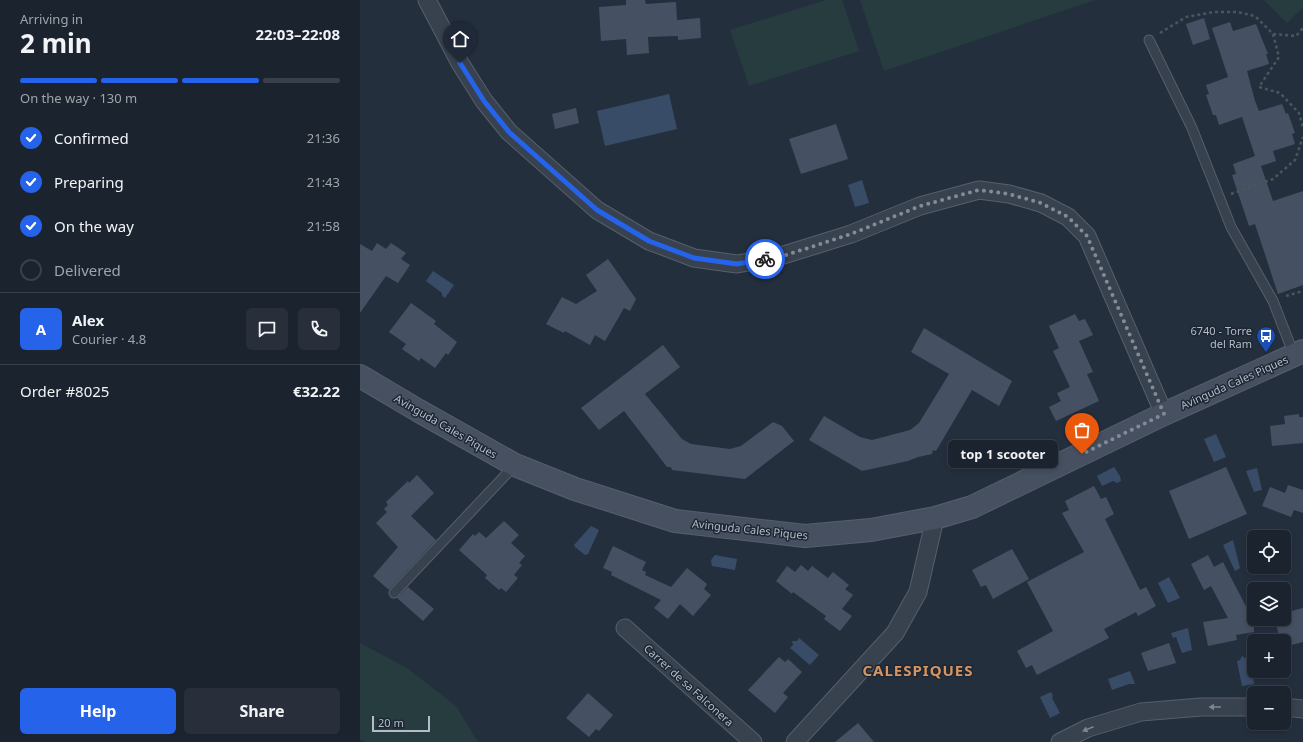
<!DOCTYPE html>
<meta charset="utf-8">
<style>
body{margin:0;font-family:"Noto Sans",sans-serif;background:#282f3a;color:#f1f3f6;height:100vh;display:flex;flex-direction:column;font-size:15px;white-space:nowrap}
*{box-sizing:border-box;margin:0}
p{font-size:13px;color:#a0a4aa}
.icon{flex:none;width:22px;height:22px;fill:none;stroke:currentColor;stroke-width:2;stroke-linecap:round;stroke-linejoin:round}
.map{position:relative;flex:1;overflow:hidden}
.details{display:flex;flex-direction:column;background:#1b232e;width:360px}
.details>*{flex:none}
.fabs{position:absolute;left:887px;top:530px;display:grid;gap:8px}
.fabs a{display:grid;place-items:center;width:44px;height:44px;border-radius:6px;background:#1b232e;box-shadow:0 2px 6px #0003,0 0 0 1px #39404a;font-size:20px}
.scale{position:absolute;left:12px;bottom:10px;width:58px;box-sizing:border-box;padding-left:4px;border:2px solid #b4bcc9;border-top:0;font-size:11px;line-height:14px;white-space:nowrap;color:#b4bcc9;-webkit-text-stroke:3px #1d2633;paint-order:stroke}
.pin{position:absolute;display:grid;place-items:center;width:34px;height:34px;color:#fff;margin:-41px -17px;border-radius:50% 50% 50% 0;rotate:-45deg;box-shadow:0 0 4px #0007}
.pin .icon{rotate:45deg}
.courier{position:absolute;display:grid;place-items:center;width:40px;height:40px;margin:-20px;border:3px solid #2563eb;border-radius:50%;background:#fff;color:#222;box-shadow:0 1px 5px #0007}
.bubble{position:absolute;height:28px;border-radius:6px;background:#1b232e;box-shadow:0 2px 6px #0003,0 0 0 1px #39404a;font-size:13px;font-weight:700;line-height:28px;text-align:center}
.summary em{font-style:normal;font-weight:700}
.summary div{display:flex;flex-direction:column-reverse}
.summary{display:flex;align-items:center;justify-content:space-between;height:68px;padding:0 20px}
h1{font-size:26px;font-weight:700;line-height:30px}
.bar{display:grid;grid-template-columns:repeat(4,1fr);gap:6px 4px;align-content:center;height:48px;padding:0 20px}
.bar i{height:5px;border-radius:3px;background:#39404a}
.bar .current{background:#2563eb}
.bar p{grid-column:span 4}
.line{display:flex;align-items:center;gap:10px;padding:0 20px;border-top:1px solid #39404a}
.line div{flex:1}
.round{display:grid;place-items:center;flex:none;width:42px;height:42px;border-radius:6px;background:#282f3a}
ol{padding:0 20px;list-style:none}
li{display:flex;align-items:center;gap:12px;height:44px}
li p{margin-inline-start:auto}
li .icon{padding:4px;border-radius:50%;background:#2563eb;color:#fff;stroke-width:4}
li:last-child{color:#a0a4aa}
li i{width:22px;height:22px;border:2px solid #39404a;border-radius:50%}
.action{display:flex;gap:8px;margin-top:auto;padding:8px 20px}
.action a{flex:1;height:46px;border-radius:6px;background:#2563eb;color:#fff;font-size:16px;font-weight:700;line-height:46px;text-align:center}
.action a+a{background:#282f3a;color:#f1f3f6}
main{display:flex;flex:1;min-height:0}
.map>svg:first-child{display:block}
.green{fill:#263c3f}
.water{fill:#394c67}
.building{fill:#455162}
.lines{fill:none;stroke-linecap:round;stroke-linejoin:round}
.lane-casing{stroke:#565f6c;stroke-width:11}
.street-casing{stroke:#565f6c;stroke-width:19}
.secondary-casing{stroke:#565f6c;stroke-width:24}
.path{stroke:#44595c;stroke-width:2.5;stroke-dasharray:3 3;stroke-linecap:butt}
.lane{stroke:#38414e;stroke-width:9}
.street{stroke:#38414e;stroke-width:17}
.secondary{stroke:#465061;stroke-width:22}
.oneway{fill:#7c8592}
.done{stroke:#828b98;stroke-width:4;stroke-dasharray:0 7.2}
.route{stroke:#2563eb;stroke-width:5}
.labels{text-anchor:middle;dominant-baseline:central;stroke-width:3;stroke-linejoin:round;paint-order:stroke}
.poi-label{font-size:11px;fill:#b4bcc9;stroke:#1d2633;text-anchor:end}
.street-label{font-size:11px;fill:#b4bcc9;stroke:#1d2633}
.district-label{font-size:15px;font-weight:bold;letter-spacing:1px;fill:#d59563;stroke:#1d2633}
</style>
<main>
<section class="details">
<div class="summary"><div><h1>2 min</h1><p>Arriving in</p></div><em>22:03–22:08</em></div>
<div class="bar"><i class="current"></i><i class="current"></i><i class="current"></i><i></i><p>On the way · 130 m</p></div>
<ol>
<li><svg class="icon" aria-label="check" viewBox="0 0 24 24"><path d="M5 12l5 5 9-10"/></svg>Confirmed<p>21:36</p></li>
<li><svg class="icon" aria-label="check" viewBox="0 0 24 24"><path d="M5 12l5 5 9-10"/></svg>Preparing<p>21:43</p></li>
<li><svg class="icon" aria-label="check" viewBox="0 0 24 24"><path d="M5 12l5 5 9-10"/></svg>On the way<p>21:58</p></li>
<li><i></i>Delivered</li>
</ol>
<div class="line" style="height:72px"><b class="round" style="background:#2563eb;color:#fff">A</b><div><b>Alex</b><p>Courier · 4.8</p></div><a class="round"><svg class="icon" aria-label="chat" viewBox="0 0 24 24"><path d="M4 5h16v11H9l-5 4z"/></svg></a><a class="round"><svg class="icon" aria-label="phone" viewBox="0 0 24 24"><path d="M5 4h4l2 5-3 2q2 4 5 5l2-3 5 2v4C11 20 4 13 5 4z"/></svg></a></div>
<div class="line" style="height:52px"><div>Order #8025</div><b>€32.22</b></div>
<div class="action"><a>Help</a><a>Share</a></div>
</section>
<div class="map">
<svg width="943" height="742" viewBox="0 0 943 742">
<rect width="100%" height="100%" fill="#242f3e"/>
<!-- green -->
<path class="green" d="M466,0H482L499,51L389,86L370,30Z
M500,0H735L524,71Z
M904,0H943V7L927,23Z
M0,643L47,668L96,706L118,742H6L0,739Z"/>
<!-- water -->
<path class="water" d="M309,94L317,129L245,146L237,111Z
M502,180L509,203L495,207L488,185Z
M73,271L94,285L85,298L82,296V293L66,281Z
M856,434L866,457L854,462L844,439Z
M754,467L760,476L761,481L757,483L753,481L742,486L737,476Z
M897,468L902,490L894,492L886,471Z
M231,526L239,530L228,554L225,555L215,547L214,545Z
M873,540L880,568L875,571L863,545Z
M355,555L377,559L375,570L352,566L351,560Z
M809,577L820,598L808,603L798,583Z
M828,628L832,650L822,653L816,637L813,638L811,633Z
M439,638L459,655L450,665L430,648L433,645L432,641H437Z
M882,656L887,659L890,658L894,684L882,686L877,661L880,660Z
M770,671L775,684H769L752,690L748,679Z
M691,692L693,696L692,698L700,713L690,718L680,697Z"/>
<!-- building -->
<path class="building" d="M266,0H285L286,4L316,2L317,20L340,18L341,38L318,40V36L288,37L289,53L267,55L266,39L241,41L239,7L266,5Z
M844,18L850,39L833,45L826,24Z
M870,22L873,31L896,24L908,54H906L909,64L887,71L895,101L899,111L922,104L926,114L928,113L935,133L932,134L935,144L913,151L916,161L901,166L913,201L943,191V285L918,294L895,224L889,226L872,175L876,174L873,164L895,156L882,117L859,125L856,115H853L846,95L849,94L846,85L868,77L852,28Z
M216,108L219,123L195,129L192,114Z
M476,124L488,159L441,174L429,139Z
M17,243L26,249L31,243L46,253L41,259L50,265L38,283L26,276L0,313V244L12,251Z
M248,259L276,299L270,311L264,308L245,341L235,335L230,345L205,331L204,333L186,324L202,297L216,304L237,291L226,275Z
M51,303L76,321L74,324L97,342L88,355L86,353L75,368L61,358L59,361L42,349L46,344L29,332Z
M715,314L719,321L725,319L733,335L719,341L733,372L727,374L739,401L696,421L689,407L701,401L697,393L710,387L693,351L699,348L689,326Z
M564,328L652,381L639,406L612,390L576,451L573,450L572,454L558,457L548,461L502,471L449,440L464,416L500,437L512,440L550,430L559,423L589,374L551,352Z
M303,345L320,367L285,394L322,439L331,444L370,449L381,446L413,422L422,426L434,441L385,479L312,470L311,467H307L264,411L239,430L221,408Z
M939,414V417H943V443L912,446L910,426L925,424L924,416Z
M866,467L887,514L829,539L809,491Z
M57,475L74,493L51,516L76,540L29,590L13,576L38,547L16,523L27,512L24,509L28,505L26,502L48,481L49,483Z
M928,485L943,490V513L934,510L931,517L902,506L910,487L925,493Z
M734,486L741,499L746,497L754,514L745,519L780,590L786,587L796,606L778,616L776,612L744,629L749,638L677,675L672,665L666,668L657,651L693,631L667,582L724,552L702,513L709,510L705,501Z
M144,521L159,535L151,543L165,556L159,563L162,565L154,575L158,578L146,592L141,588L139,590L125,578L127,575L99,550L113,534L115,536L119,532L126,538Z
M253,546L286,562L282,570L286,572L285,575L311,587L327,568L347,584L344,589L351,595L333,616L320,604L308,619L294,608L301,600L251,575L252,572L243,568Z
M652,549L669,579L633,599L626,585L621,587L612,570Z
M848,555L854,567L863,562L894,622V632L876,635L877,640L848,646L843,622L868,618L851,586L844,590L831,564Z
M441,565L448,571L452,566L468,578L473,572L489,585L485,589L493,595L482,609L492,616L480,631L464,619L466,616L433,592L432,594L416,581L427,566L435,572Z
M48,587L74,609L63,621L37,598Z
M943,608V642L924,647V641H920L915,619H924V613Z
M809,643L816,663L788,671L781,653Z
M419,657L425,662L428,659L442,672L423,693L428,697L415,713L388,690Z
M228,693L253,715L239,731L236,729L229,737L206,718Z
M498,723L514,742H475Z"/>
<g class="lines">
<defs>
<path id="lane" d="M789,40L832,128L871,227L913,301L934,355
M90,42L107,37
M34,593L155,465"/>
<path id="street" d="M67,0L100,63L124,101L149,132L237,210L289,241L334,258L377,264L417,257L491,234L560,206L619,190L649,194L681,203L708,217L727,236L804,414
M265,628L393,742
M924,707L943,709
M435,742L535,633L558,592L575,518
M700,742L728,728L781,712L841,707H894"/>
<path id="secondary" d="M0,376L59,411L155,465L215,489L315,521L445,536L511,530L575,518L612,507L804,414L943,351"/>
</defs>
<!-- lane casing -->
<use href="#lane" class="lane-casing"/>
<!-- street casing -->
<use href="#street" class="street-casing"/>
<!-- secondary casing -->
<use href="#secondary" class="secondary-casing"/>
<!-- path -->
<path class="path" d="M800,33L826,17L854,12H877L895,16L913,34L936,36L943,28
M913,34L919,57L899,87L920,93L939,113L943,128
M871,194L913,179L935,160L943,137
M926,296L943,291"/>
<!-- lane -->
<use href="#lane" class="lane"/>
<!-- street -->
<use href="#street" class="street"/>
<!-- secondary -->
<use href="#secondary" class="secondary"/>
</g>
<!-- one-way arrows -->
<defs><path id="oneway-solid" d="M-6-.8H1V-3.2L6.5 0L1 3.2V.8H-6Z"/></defs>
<g class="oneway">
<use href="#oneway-solid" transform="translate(855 707) rotate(180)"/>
<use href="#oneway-solid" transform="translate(728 729) rotate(158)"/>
</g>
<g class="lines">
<!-- done -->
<path class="done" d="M405,259L417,258L491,234L560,206L619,190L649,194L681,203L708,217L727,236L804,414L722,454"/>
<!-- route -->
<path class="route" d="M100,63L124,101L149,132L237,210L289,241L334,258L377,264L405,259"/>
</g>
<!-- icons -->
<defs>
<symbol id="bus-pin" viewBox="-11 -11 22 30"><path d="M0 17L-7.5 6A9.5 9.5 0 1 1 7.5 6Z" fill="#1a4fb4" stroke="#1d2633"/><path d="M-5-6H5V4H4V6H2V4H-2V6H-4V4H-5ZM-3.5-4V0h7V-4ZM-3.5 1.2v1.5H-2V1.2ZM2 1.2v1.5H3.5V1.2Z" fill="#fff"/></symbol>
</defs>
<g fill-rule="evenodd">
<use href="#bus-pin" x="895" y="325" width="22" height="30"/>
</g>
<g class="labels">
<!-- poi labels -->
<g class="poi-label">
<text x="892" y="330">6740 - Torre<tspan x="892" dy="13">del Ram</tspan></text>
</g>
<!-- street labels -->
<g class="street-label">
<text transform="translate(874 382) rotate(-24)">Avinguda Cales Piques</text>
<text transform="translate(86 426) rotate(30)">Avinguda Cales Piques</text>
<text transform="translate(390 529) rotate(6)">Avinguda Cales Piques</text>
<text transform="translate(329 685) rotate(42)">Carrer de sa Falconera</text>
</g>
<!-- district labels -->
<g class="district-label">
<text x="558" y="670">CALESPIQUES</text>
</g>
</g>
</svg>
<div class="fabs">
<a><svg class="icon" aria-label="locate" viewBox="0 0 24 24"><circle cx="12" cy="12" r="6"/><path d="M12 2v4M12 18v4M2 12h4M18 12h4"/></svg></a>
<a><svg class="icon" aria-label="layers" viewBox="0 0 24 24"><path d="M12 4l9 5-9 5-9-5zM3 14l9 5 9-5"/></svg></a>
<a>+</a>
<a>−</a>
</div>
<div class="scale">20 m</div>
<div class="pin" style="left:722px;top:454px;background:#ea580c"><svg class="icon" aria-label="bag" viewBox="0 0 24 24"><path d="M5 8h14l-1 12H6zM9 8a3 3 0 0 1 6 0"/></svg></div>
<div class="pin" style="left:100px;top:63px;background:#1f2937"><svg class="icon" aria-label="home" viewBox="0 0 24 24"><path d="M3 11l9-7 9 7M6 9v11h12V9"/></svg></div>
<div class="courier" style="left:405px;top:259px"><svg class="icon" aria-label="bike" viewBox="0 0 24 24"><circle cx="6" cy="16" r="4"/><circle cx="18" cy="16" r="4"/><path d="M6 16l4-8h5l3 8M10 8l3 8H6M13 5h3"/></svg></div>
<div class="bubble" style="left:588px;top:440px;width:110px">top 1 scooter</div>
</div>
</main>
